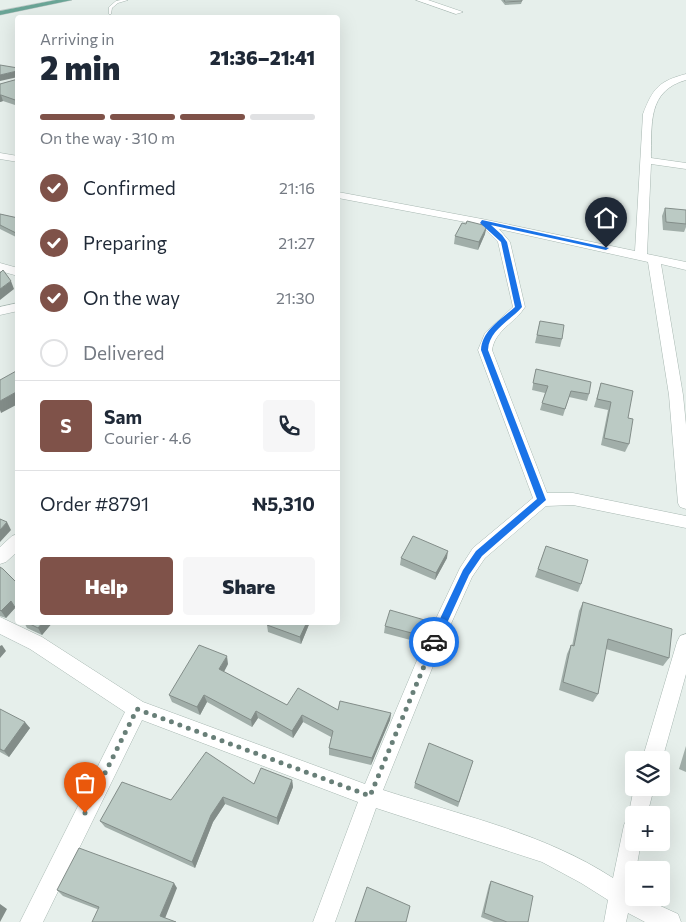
<!DOCTYPE html>
<meta charset="utf-8">
<style>
body{margin:0;font-family:Commissioner,sans-serif;background:#f6f6f7;color:#1f2937;height:100vh;display:flex;flex-direction:column;font-size:19px;white-space:nowrap}
*{box-sizing:border-box;margin:0}
p{font-size:16px;color:#747a83}
.icon{flex:none;width:28px;height:28px;fill:none;stroke:currentColor;stroke-width:2;stroke-linecap:round;stroke-linejoin:round}
.map{position:relative;flex:1;overflow:hidden}
.details{position:absolute;left:15px;top:15px;width:325px;height:610px;display:flex;flex-direction:column;background:#fff;border-radius:5px;box-shadow:0 5px 20px #0002}
.details>*{flex:none}
.fabs{position:absolute;left:625px;top:751px;display:grid;gap:10px}
.fabs a{display:grid;place-items:center;width:45px;height:45px;border-radius:5px;background:#fff;box-shadow:0 5px 20px #0002;font-size:25px}
.pin{position:absolute;display:grid;place-items:center;width:42px;height:42px;color:#fff;margin:-51px -21px;border-radius:50% 50% 50% 0;rotate:-45deg;box-shadow:0 0 5px #0007}
.pin .icon{rotate:45deg}
.courier{position:absolute;display:grid;place-items:center;width:50px;height:50px;margin:-25px;border:4px solid #1a73e8;border-radius:50%;background:#fff;color:#222;box-shadow:0 1px 6px #0007}
.head em{font-style:normal;font-weight:800}
.head div{display:flex;flex-direction:column-reverse}
.head{display:flex;align-items:center;justify-content:space-between;height:85px;padding:0 25px}
h1{font-size:32px;font-weight:800;line-height:38px}
.bar{display:grid;grid-template-columns:repeat(4,1fr);gap:8px 5px;align-content:center;height:60px;padding:0 25px}
.bar i{height:6px;border-radius:4px;background:#e0e1e3}
.bar .current{background:#7f5249}
.bar p{grid-column:span 4}
.line{display:flex;align-items:center;gap:12px;padding:0 25px;border-top:1px solid #e0e1e3}
.line div{flex:1}
.round{display:grid;place-items:center;flex:none;width:52px;height:52px;border-radius:5px;background:#f6f6f7}
ol{padding:0 25px;list-style:none}
li{display:flex;align-items:center;gap:15px;height:55px}
li p{margin-inline-start:auto}
li .icon{padding:5px;border-radius:50%;background:#7f5249;color:#fff;stroke-width:4}
li:last-child{color:#747a83}
li i{width:28px;height:28px;border:2px solid #e0e1e3;border-radius:50%}
.button{display:flex;gap:10px;margin-top:auto;padding:10px 25px}
.button a{flex:1;height:58px;border-radius:5px;background:#7f5249;color:#fff;font-size:20px;font-weight:800;line-height:58px;text-align:center}
.button a+a{background:#f6f6f7;color:#1f2937}
.map>svg:first-child{display:block}
.lines{fill:none;stroke-linecap:round;stroke-linejoin:round}
.service-casing{stroke:#a8b8b2;stroke-width:1}
.minor-casing{stroke:#a8b8b2;stroke-width:1}
.primary-casing{stroke:#c2cac8;stroke-width:1}
.service{fill:#fff;fill-rule:evenodd}
.minor{fill:#fff;fill-rule:evenodd}
.primary{fill:#6aa596;fill-rule:evenodd}
.wall{fill:#a1aea9}
.shaded-wall{fill:#838d89}
.building{fill:#bbcac4;stroke:#838d89}
.route{fill:#1a73e8}
.done{stroke:#687f78;stroke-width:5;stroke-dasharray:0 9}
</style>
<div class="map">
<svg width="686" height="922" viewBox="0 0 686 922">
<rect width="100%" height="100%" fill="#e6efeb"/>
<g class="lines">
<defs>
<path id="service" d="M121,0H128L118,3L112,8L111,14H109V7L116,1Z"/>
<path id="minor" d="M416,0H428L463,12L456,14Z
M686,74V80C647,91 652,124 651,158L686,163V169L651,164L647,254L686,262V270L661,264L683,395L686,425V509L680,507L678,503L669,395L648,262L499,229L510,242L525,307C515,323 495,330 492,350L547,493H573L686,516V528L573,505L546,506L485,558L472,577L441,646L383,790C460,815 544,833 613,878L624,825L628,817L634,788H654L647,815H634V842H641L636,870H634L632,890L634,898H643L678,914L681,922H645L628,913L626,922H604L608,900L581,883L542,862L376,808L335,922H313L358,802L142,720L43,922H20L125,712L30,649L0,634V617L42,637L143,702L365,784L423,646L460,568L473,548L533,498L478,350L485,333L513,307L498,242L481,225L338,198V192L482,219L635,251L643,114C653,88 659,81 686,74Z
M0,153L18,156V162L0,159Z
M0,263L18,268V276L0,271Z
M18,303V311L0,315V307Z
M18,534V551L6,562L0,564V547L12,536Z
M686,634V674L662,760H642L677,642L680,636Z"/>
<path id="primary" d="M56,0H72L0,15V11Z"/>
</defs>
<!-- service casing -->
<use href="#service" class="service-casing"/>
<!-- minor casing -->
<use href="#minor" class="minor-casing"/>
<!-- primary casing -->
<use href="#primary" class="primary-casing"/>
<!-- service -->
<use href="#service" class="service"/>
<!-- minor -->
<use href="#minor" class="minor"/>
<!-- primary -->
<use href="#primary" class="primary"/>
</g>
<!-- wall -->
<path class="wall" d="M501,0H522V1L521,4L505,5Z
M18,79V106L3,101L0,102V84Z
M665,208L686,215V227L684,232L663,230L662,216Z
M0,214L18,218V238L0,229Z
M485,234L478,250L454,244L455,236Z
M540,321L562,339L560,347L535,343Z
M536,369L589,394L587,401L569,397L563,416L540,410L545,393L532,390Z
M601,383L628,418L629,444L625,452L601,445L608,410L594,407Z
M546,546L581,584L578,592L535,577Z
M401,558H447L435,580L400,565Z
M0,567L15,608L6,618L0,616Z
M583,602L669,658L663,666L606,649L598,694L593,702L559,690L567,654L571,645L572,646L579,611Z
M24,622H53L42,635L27,628Z
M310,622L301,644L268,632L267,625Z
M385,626L428,631L422,643L384,633Z
M228,664L224,672L287,705L338,710L391,713L390,720L371,765L329,755V748L331,737L303,722L293,738L258,718L252,727L207,702L200,715L172,702L169,695Z
M0,709L30,728L9,757L0,752Z
M686,746V772L679,769Z
M473,761L458,807L414,788L415,783Z
M292,780L293,787L278,825L225,804L213,822L195,868L105,827L100,821L171,800L254,784Z
M491,881L528,922H494L481,917L489,885Z
M177,888L97,909L63,896L57,890Z"/>
<!-- shaded-wall -->
<path class="shaded-wall" d="M17,71L18,77L0,81V75Z
M0,95H1L3,101L0,102Z
M487,226L485,234L478,250L479,242Z
M11,281L14,289L0,300V289Z
M18,391V404L1,413L0,410V401Z
M7,522L11,530L0,542V530Z
M448,551L447,558L435,580L436,573Z
M11,601L15,608L6,618L1,611Z
M43,622H53L42,635L38,628Z
M307,622H310L301,644L300,637Z
M429,624L428,631L422,643L423,636Z
M2,645L6,651L0,658V646Z
M227,656L228,664L221,677L219,669Z
M204,695L207,702L200,715L197,707Z
M256,711L258,718L252,727L251,720Z
M391,713L390,720L371,765L372,758Z
M302,715L303,722L293,738L292,731Z
M25,722L30,728L9,757L4,751Z
M292,780L293,787L278,825L277,818Z
M223,797L225,804L213,822L195,868L192,862L211,815Z
M174,883L177,888L164,921L160,916Z
M0,904L7,909L0,922Z"/>
<!-- building -->
<path class="building" d="M504,0H522V1L505,2Z
M0,65L18,68V74L17,71L0,75Z
M18,79V101L1,95H0V84Z
M665,208L686,210V224L666,222Z
M0,214L18,218V234L0,225Z
M467,221L487,226L479,242L455,236L462,223L466,224Z
M3,270L11,281L0,289V273Z
M540,321L564,325L562,339L537,335Z
M536,369L591,382L589,394L571,391L565,409L542,403L548,386L533,383Z
M18,370V391L0,401V380Z
M601,383L633,391L628,418L633,419L629,444L604,438L611,402L597,399Z
M0,519L7,522L0,530Z
M413,536L448,551L436,573L401,558Z
M546,546L588,560L581,584L538,569Z
M0,567L3,569L18,584V612L11,601L1,611L0,610Z
M583,602L672,629L669,658L608,639L598,694L563,682L571,645L574,646Z
M390,610L428,621L429,624L423,636L385,626Z
M26,622H43L38,628Z
M269,622H307L300,637L267,625Z
M199,645L227,656L219,669L287,705L298,688L338,710L340,701L391,713L372,758L329,748L333,731L302,715L292,731L256,711L251,720L204,695L197,707L169,695Z
M0,709L25,722L4,751L0,749Z
M429,743L473,761L459,802L415,783Z
M206,752L254,784L261,768L292,780L277,818L223,797L211,815L192,862L100,821L122,782L171,800Z
M79,848L174,883L160,916L176,922H92L99,907L57,890Z
M491,881L533,896L528,922H507L484,913Z
M367,887L410,906L406,922H355Z"/>
<!-- route -->
<path class="route" d="M482,220L609,248L606,250L491,225L502,235L507,242L522,307C510,321 489,330 488,350L546,500L482,556L469,575L437,645L434,646L429,642L463,570L476,551L537,499L481,350C482,330 502,319 515,307L501,242L480,223Z"/>
<g class="lines">
<!-- done -->
<path class="done" d="M85,813L137,709L370,796L434,642"/>
</g>
</svg>
<div class="fabs">
<a><svg class="icon" aria-label="layers" viewBox="0 0 24 24"><path d="M12 4l9 5-9 5-9-5zM3 14l9 5 9-5"/></svg></a>
<a>+</a>
<a>−</a>
</div>
<div class="pin" style="left:85px;top:813px;background:#ea580c"><svg class="icon" aria-label="bag" viewBox="0 0 24 24"><path d="M5 8h14l-1 12H6zM9 8a3 3 0 0 1 6 0"/></svg></div>
<div class="pin" style="left:606px;top:248px;background:#1f2937"><svg class="icon" aria-label="home" viewBox="0 0 24 24"><path d="M3 11l9-7 9 7M6 9v11h12V9"/></svg></div>
<div class="courier" style="left:434px;top:642px"><svg class="icon" aria-label="car" viewBox="0 0 24 24"><path d="M5 17H2v-5l4-1 3-4h7l3 4 3 1v5h-3M9 17h6M6 11h13"/><circle cx="7" cy="17" r="2"/><circle cx="17" cy="17" r="2"/></svg></div>
<section class="details">
<div class="head"><div><h1>2 min</h1><p>Arriving in</p></div><em>21:36–21:41</em></div>
<div class="bar"><i class="current"></i><i class="current"></i><i class="current"></i><i></i><p>On the way · 310 m</p></div>
<ol>
<li><svg class="icon" aria-label="check" viewBox="0 0 24 24"><path d="M5 12l5 5 9-10"/></svg>Confirmed<p>21:16</p></li>
<li><svg class="icon" aria-label="check" viewBox="0 0 24 24"><path d="M5 12l5 5 9-10"/></svg>Preparing<p>21:27</p></li>
<li><svg class="icon" aria-label="check" viewBox="0 0 24 24"><path d="M5 12l5 5 9-10"/></svg>On the way<p>21:30</p></li>
<li><i></i>Delivered</li>
</ol>
<div class="line" style="height:90px"><b class="round" style="background:#7f5249;color:#fff">S</b><div><b>Sam</b><p>Courier · 4.6</p></div><a class="round"><svg class="icon" aria-label="phone" viewBox="0 0 24 24"><path d="M5 4h4l2 5-3 2q2 4 5 5l2-3 5 2v4C11 20 4 13 5 4z"/></svg></a></div>
<div class="line" style="height:65px"><div>Order #8791</div><b>₦5,310</b></div>
<div class="button"><a>Help</a><a>Share</a></div>
</section>
</div>
